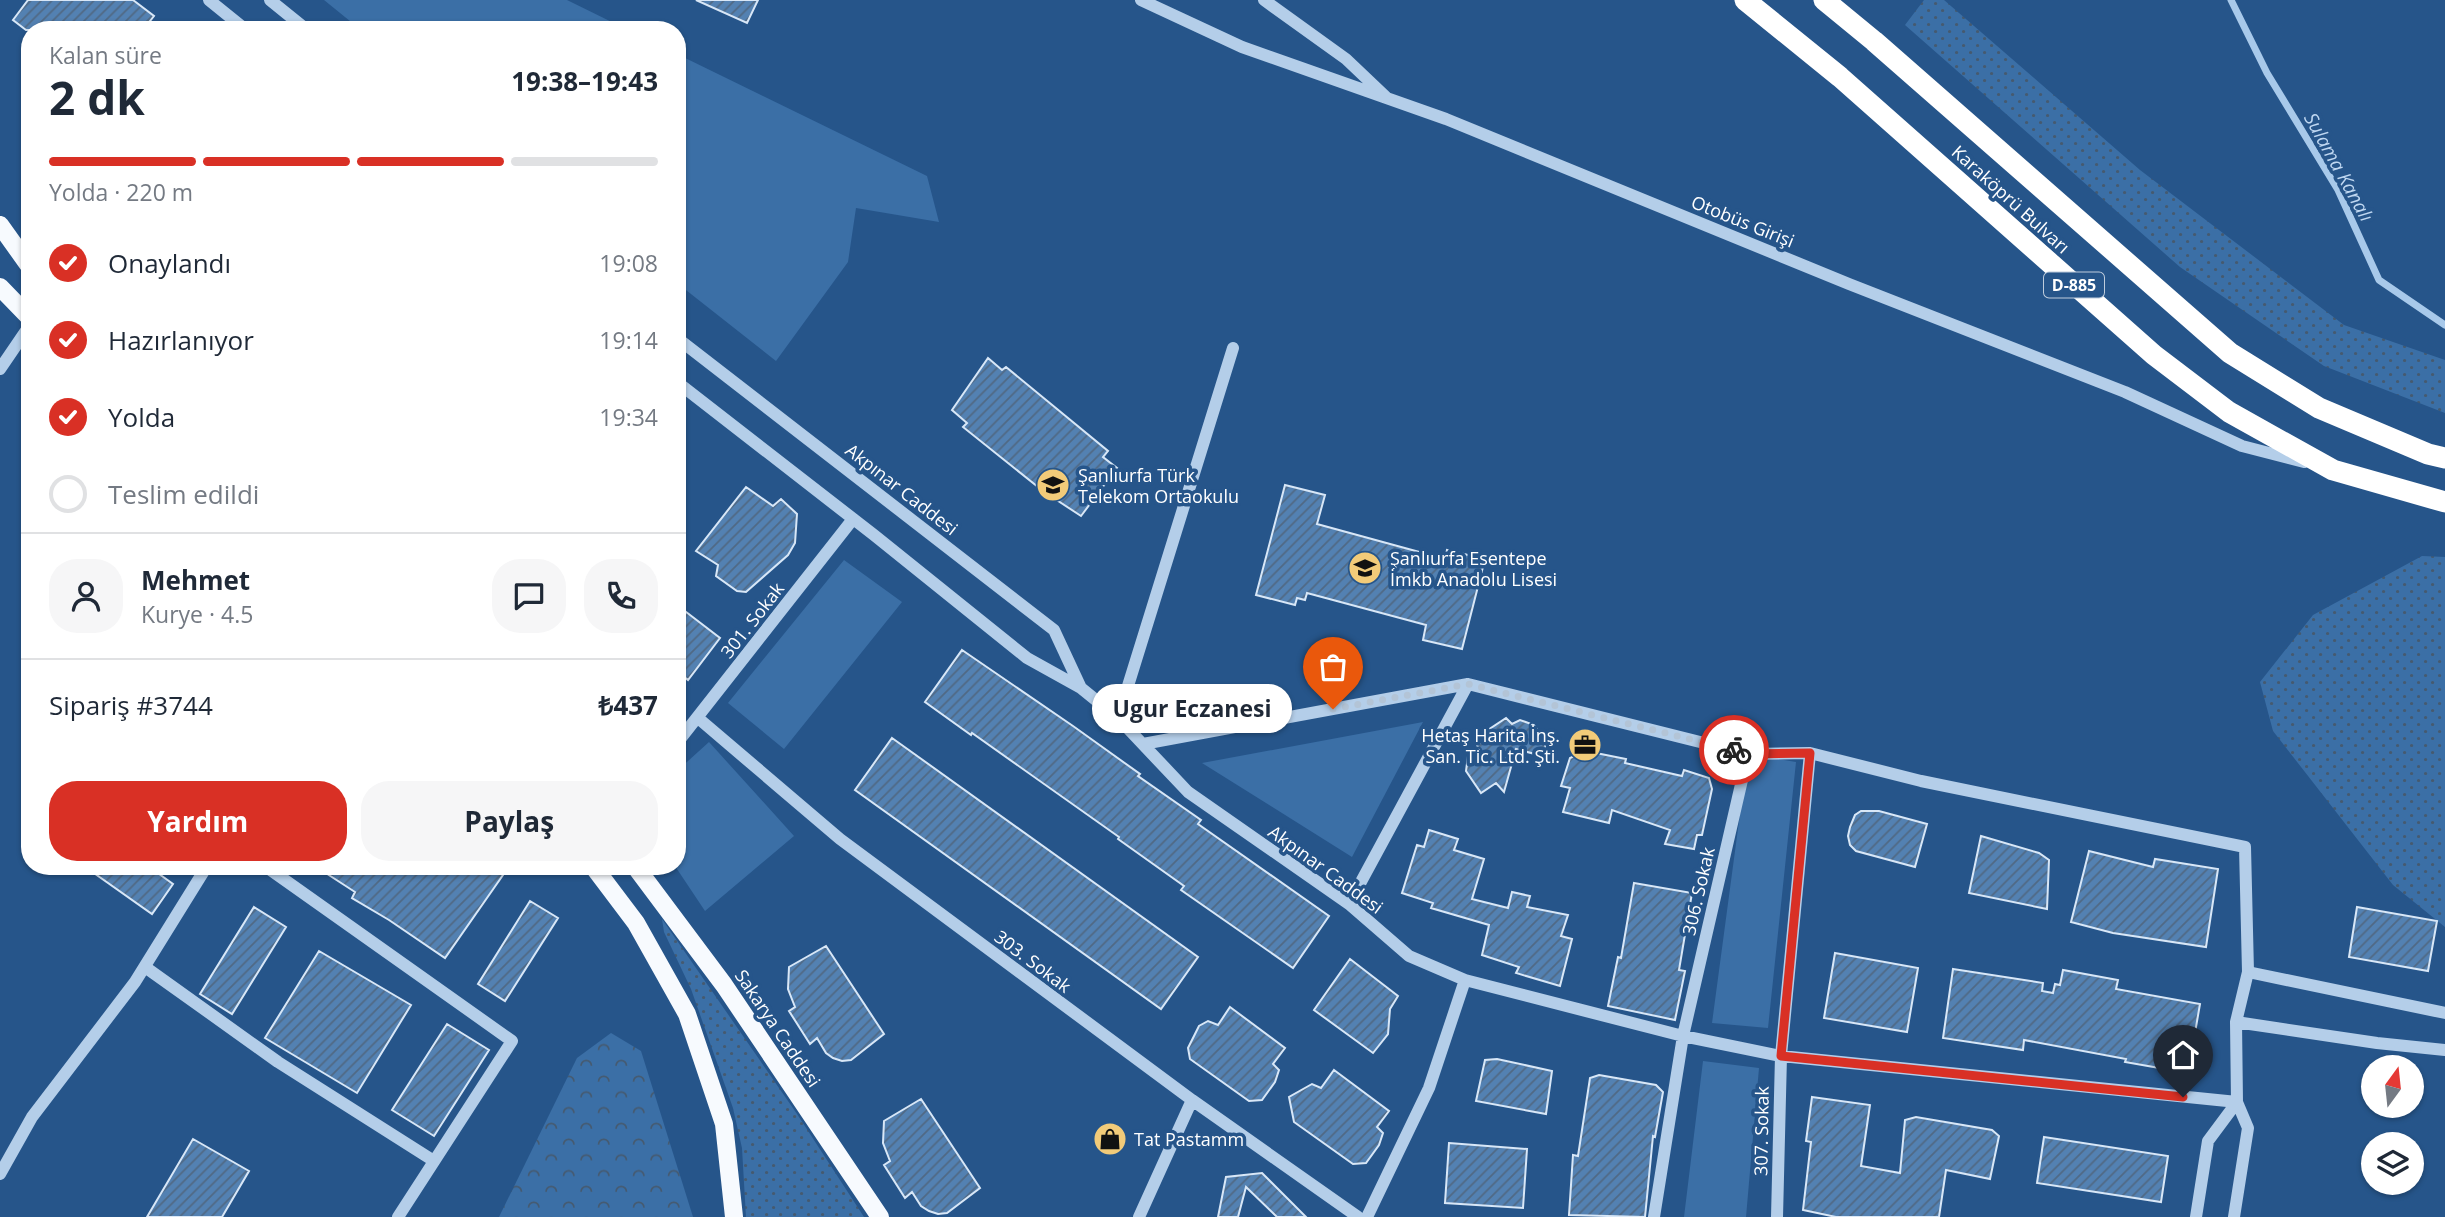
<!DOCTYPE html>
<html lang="tr">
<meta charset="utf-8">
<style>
body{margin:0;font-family:"Open Sans",sans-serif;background:#f6f6f7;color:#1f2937;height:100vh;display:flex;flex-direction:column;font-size:26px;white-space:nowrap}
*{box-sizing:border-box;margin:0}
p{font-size:23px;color:#747a83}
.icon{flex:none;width:38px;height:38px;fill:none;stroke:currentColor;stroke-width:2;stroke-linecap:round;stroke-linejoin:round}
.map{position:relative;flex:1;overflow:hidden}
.panel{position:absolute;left:21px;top:21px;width:665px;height:854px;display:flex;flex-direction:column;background:#fff;border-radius:28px;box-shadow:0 2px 5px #0004}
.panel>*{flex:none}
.needle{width:46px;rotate:15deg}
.fabs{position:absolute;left:2361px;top:1055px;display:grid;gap:14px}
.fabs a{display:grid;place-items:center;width:63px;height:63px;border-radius:50%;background:#fff;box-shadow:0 2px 5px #0004;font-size:35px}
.pin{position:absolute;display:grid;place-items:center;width:60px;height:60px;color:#fff;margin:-72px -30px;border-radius:50% 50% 50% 0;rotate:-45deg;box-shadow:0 0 7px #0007}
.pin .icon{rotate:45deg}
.courier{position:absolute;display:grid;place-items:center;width:70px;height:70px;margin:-35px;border:5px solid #d93025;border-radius:50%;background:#fff;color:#222;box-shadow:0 2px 9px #0007}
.bubble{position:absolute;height:49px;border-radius:24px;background:#fff;box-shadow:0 2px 5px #0004;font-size:23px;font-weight:700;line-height:49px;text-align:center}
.head em{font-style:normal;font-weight:700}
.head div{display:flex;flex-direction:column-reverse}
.head{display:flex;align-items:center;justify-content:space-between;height:119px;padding:0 28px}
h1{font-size:46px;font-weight:700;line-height:52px}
.bar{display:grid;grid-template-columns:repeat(4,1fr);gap:10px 7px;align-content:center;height:84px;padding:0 28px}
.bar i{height:9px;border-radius:5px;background:#e0e1e3}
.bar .current{background:#d93025}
.bar p{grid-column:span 4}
.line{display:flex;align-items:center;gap:18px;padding:0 28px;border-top:2px solid #e0e1e3}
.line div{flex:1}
.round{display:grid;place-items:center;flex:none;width:74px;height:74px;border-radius:28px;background:#f6f6f7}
ol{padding:0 28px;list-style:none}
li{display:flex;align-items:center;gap:21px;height:77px}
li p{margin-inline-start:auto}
li .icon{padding:7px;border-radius:50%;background:#d93025;color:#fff;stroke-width:4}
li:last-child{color:#747a83}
li i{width:38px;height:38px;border:4px solid #e0e1e3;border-radius:50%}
.primary-button{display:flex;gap:14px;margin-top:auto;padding:14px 28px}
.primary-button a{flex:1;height:80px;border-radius:28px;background:#d93025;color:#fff;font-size:28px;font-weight:700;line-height:80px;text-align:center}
.primary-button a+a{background:#f6f6f7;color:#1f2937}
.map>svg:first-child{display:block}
.grass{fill:url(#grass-dots)}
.forest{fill:url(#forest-crowns)}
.park{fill:#3b6fa6}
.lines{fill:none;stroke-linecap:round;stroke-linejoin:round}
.stream{stroke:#a8c9ea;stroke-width:7}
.building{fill:url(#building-hatch);stroke:#d8e7f7;stroke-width:2}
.minor{stroke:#b4cee9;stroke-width:12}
.major{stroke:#f7fafe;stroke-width:18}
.highway{stroke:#fff;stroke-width:21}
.done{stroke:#b3c4d6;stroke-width:7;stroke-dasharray:0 12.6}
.route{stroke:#d93025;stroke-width:9}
.labels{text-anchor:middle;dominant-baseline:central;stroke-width:7;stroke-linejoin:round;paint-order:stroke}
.shield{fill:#26558a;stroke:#beccdc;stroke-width:2}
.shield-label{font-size:16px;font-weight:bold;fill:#fff}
.street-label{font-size:18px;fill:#fff;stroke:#26558a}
.poi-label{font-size:18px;fill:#fff;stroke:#26558a;text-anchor:start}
.water-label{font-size:19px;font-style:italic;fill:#bfd7f1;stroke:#26558a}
</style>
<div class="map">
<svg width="2445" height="1217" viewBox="0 0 2445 1217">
<defs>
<pattern id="grass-dots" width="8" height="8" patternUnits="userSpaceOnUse" patternTransform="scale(1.75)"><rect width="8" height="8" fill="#3b6fa6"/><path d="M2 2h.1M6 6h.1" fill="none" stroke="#455a70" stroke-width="1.8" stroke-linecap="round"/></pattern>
<pattern id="forest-crowns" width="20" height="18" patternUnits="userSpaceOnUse" patternTransform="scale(1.75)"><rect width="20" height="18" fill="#3b6fa6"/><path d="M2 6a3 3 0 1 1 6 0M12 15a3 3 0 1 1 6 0" fill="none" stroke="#455a70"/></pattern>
<pattern id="building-hatch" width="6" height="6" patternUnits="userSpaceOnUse" patternTransform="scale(1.75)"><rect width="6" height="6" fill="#5381b2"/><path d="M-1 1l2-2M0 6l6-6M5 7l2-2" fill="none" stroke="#506984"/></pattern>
</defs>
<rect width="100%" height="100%" fill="#26558a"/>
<!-- grass -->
<path class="grass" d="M1924,0H1944L2140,170L2344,325L2445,360V413L2324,366L2180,267L1905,25Z
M2422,556L2445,557V927L2393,885L2273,731L2260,682L2313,615Z
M662,919L797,1114L864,1217H746L742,1148L733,1108L691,989L664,932Z"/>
<!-- forest -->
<path class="forest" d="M611,1033L641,1051L693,1217H499L577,1058Z"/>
<!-- park -->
<path class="park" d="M324,0H567L628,30H361Z
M677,54L927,176L939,222L856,208L848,262L776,361L677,283Z
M844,560L902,602L784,749L728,703Z
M1423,722L1352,857L1202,763Z
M709,742L794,836L705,911L675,866H677V771Z
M1748,754L1796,762L1768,1028L1712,1023Z
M1703,1061L1759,1068L1746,1217H1684Z"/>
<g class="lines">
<!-- stream -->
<path class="stream" d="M2231,0L2267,73L2338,190L2379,280L2445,325"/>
</g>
<!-- building -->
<path class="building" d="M28,0H133L154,16L143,30H26L13,20Z
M696,0H758L747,23Z
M988,358L1002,370L1006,367L1108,451L1103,457L1117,468L1081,516L1043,491L963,427L967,423L952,410Z
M1285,485L1325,495L1317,524L1445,559L1447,550L1485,559L1462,649L1423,640L1426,625L1307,593L1305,600L1297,598L1295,605L1256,595Z
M746,487L773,506L781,499L797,514L795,543L788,555L746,592L737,591L716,576L718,565L696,551Z
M677,605L720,638L688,680L677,671Z
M962,650L1073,726L1140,774L1138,776L1201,820L1198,824L1329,916L1293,968L1181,890L1184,886L1118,839L1119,837L972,733L971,735L925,702Z
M1506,718L1512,724L1520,720L1534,725L1541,735L1550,758L1516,749L1504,792L1496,783L1481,793L1466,771L1468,756L1479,750L1477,745L1487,738L1485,732Z
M892,738L1198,957L1161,1009L855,790Z
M1586,751L1626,759L1625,763L1682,776L1684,770L1709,778L1712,789L1702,835H1697L1694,849L1665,844L1670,830L1612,810L1609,823L1563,812L1570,788L1561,786L1570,758Z
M1861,811H1879L1927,824L1915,867L1856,851L1850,845L1848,836L1850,827L1855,815Z
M1429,830L1458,839L1454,850L1484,859L1472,899L1508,908L1512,892L1530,896L1527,907L1568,915L1561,936L1572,939L1560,986L1516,973L1519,967L1482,955L1489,925L1431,908L1433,903L1402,893L1417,845L1424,847Z
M1981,836L2039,853L2049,860L2047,909L1969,893Z
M2089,851L2153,867L2155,859L2218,869L2206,947L2113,933L2071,922Z
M84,866H148L173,884L152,914Z
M315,866H491L503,875L445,958L389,920L352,898L355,892Z
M1634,883L1692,893L1679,970L1685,971L1675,1020L1608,1006L1618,957L1621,958Z
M530,901L558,918L505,1001L478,984Z
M254,907L286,927L232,1014L200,994Z
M2357,907L2437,921L2428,971L2349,957Z
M826,946L884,1034L851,1060L842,1061L833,1058L826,1053L817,1038L810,1044L789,1011L795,1007L788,989L789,967Z
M319,951L411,1005L357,1093L265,1038Z
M1835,953L1918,968L1907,1032L1824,1018Z
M1350,959L1398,996L1390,1009L1388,1034L1373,1053L1314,1010Z
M1953,969L2043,983L2042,991L2053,993L2055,984L2060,985L2063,970L2118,980L2116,989L2200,1004L2188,1073L2125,1062L2126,1059L2024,1040L2023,1050L1943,1038Z
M1230,1007L1285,1048L1273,1064L1279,1070L1275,1082L1262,1100L1249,1101L1190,1059L1188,1048L1199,1026L1208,1021L1218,1025Z
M447,1024L489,1050L434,1136L392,1110Z
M1497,1059L1552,1071L1546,1114L1476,1101L1485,1060Z
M1334,1070L1389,1111L1377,1127L1383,1133L1379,1145L1366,1163L1353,1164L1294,1122L1289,1097L1312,1084L1321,1088Z
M1599,1075L1656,1085L1663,1092L1655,1137L1653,1136L1645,1217L1569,1215L1573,1155L1578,1156L1590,1078Z
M1812,1097L1870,1105L1861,1166L1900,1173L1905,1120L1916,1117L1992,1130L1999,1136L1990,1179L1946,1170L1939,1217H1836L1803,1210L1811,1142L1806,1141Z
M921,1099L980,1188L947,1213L938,1214L929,1211L921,1206L912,1192L905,1198L884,1165L890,1161L883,1143L884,1121Z
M2044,1137L2168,1156L2161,1202L2037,1183Z
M193,1139L249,1171L222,1217H147Z
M1449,1143L1527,1149L1523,1208L1445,1203Z
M1262,1173L1306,1217H1277L1246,1187L1238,1217H1218L1226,1177Z"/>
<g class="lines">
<!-- minor -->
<path class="minor" d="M209,0L246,30
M270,0L307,30
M1141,0L1242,47L1446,119L1849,284L2125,392L2242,446L2304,462
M1264,0L1346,59L1386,97
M677,338L1054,630L1081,688
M0,369L30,325
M677,382L874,535L1027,658L1081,688L1118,718L1188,792L1349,904L1409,956L1465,980L1683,1036L1781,1056L2237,1102
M698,718L840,839L1192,1100L1358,1217
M1118,718L1233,348
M677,743L853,519
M1143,744L1468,684L1748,754L1810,753L1921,781L2245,847L2248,972L2236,1022L2237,1102L2248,1128L2234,1217
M265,866L512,1041L398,1217
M1349,904L1468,684
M145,967L278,1062L434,1161
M2248,972L2445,1013
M2236,1022L2377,1043L2445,1050
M0,1174L32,1117L135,982L207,866
M1139,1217L1192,1100
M1367,1217L1429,1088L1465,980
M1654,1217L1683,1036L1748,754
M1777,1217L1781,1056L1810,753
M2196,1217L2208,1141L2237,1102"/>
<!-- major -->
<path class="major" d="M0,225L30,267
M0,287L30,318
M593,866L636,923L687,1014L724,1124L734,1217
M635,866L724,985L880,1217"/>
<!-- highway -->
<path class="highway" d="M1745,0L1840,77L2154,355L2229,412L2333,470L2445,502
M1824,0L1874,41L2230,353L2319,408L2428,454L2445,458"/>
</g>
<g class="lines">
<!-- done -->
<path class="done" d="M1333,709L1468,684L1734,750"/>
<!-- route -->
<path class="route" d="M1734,750L1748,754L1810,753L1781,1056L2183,1097"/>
</g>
<!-- icons -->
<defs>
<symbol id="school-disc" viewBox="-11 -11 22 22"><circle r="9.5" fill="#f2cb79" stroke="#26558a"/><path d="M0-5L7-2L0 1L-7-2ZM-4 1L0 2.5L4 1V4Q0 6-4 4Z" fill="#111"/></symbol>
<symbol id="office-disc" viewBox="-11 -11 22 22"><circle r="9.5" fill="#f2cb79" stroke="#26558a"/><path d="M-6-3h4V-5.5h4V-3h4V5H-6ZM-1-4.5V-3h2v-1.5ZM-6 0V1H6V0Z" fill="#111"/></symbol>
<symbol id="shop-disc" viewBox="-11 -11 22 22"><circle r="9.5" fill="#f2cb79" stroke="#26558a"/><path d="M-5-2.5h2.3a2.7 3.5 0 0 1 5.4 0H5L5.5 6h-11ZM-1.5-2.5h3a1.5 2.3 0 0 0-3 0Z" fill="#111"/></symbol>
</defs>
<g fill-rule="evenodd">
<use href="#school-disc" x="1034" y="466" width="38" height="38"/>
<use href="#school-disc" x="1346" y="549" width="38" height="38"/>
<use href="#office-disc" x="1566" y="726" width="38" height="38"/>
<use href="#shop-disc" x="1091" y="1120" width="38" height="38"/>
</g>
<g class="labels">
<!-- shield labels -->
<rect class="shield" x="2044" y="272.5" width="60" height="25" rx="5"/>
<g class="shield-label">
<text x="2074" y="285">D-885</text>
</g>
<!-- street labels -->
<g class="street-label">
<text transform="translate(2011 199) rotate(42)">Karaköprü Bulvarı</text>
<text transform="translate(1743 221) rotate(22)">Otobüs Girişi</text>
<text transform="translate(902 489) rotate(38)">Akpınar Caddesi</text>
<text transform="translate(752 620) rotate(-52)">301. Sokak</text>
<text transform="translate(1326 869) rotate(36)">Akpınar Caddesi</text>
<text transform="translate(1698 891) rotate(-77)">306. Sokak</text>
<text transform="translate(1033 961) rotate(37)">303. Sokak</text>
<text transform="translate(778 1028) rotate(56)">Sakarya Caddesi</text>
<text transform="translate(1761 1131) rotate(-89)">307. Sokak</text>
</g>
<!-- poi labels -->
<g class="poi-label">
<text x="1078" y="475">Şanlıurfa Türk<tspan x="1078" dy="21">Telekom Ortaokulu</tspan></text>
<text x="1390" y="558">Şanlıurfa Esentepe<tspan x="1390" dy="21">İmkb Anadolu Lisesi</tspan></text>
<text x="1560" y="735" text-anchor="end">Hetaş Harita İnş.<tspan x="1560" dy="21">San. Tic. Ltd. Şti.</tspan></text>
<text x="1134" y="1139">Tat Pastamm</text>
</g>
<!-- water labels -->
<g class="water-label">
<text transform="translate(2339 167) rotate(61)">Sulama Kanalı</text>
</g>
</g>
</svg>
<div class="fabs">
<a><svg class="needle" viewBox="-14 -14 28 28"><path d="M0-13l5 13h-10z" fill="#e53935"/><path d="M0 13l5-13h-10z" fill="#747a83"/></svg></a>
<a><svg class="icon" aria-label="layers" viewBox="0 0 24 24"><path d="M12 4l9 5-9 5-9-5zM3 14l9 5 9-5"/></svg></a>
</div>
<div class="pin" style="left:1333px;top:709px;background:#ea580c"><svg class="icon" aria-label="bag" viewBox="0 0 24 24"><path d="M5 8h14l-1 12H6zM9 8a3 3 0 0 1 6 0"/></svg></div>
<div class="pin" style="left:2183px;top:1097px;background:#1f2937"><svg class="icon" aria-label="home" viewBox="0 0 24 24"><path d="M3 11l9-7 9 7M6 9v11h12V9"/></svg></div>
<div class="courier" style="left:1734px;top:750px"><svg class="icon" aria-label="bike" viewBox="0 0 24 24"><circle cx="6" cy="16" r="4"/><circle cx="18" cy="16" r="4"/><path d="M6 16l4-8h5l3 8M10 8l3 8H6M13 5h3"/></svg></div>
<div class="bubble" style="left:1092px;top:684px;width:200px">Ugur Eczanesi</div>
<section class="panel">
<div class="head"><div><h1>2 dk</h1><p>Kalan süre</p></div><em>19:38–19:43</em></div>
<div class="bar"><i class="current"></i><i class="current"></i><i class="current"></i><i></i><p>Yolda · 220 m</p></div>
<ol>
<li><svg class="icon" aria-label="check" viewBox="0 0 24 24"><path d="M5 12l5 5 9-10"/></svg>Onaylandı<p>19:08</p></li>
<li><svg class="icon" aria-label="check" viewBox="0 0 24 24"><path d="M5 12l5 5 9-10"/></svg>Hazırlanıyor<p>19:14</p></li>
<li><svg class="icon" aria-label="check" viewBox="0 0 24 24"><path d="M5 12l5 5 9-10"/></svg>Yolda<p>19:34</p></li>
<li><i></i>Teslim edildi</li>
</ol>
<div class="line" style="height:126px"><a class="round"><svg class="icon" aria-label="person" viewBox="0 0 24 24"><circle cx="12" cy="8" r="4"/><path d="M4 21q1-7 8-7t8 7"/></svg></a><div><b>Mehmet</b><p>Kurye · 4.5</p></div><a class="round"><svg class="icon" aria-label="chat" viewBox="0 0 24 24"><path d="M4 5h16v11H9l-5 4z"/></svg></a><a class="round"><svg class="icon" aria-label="phone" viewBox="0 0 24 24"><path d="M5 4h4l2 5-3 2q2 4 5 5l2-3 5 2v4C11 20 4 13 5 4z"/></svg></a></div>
<div class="line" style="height:91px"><div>Sipariş #3744</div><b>₺437</b></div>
<div class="primary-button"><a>Yardım</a><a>Paylaş</a></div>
</section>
</div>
